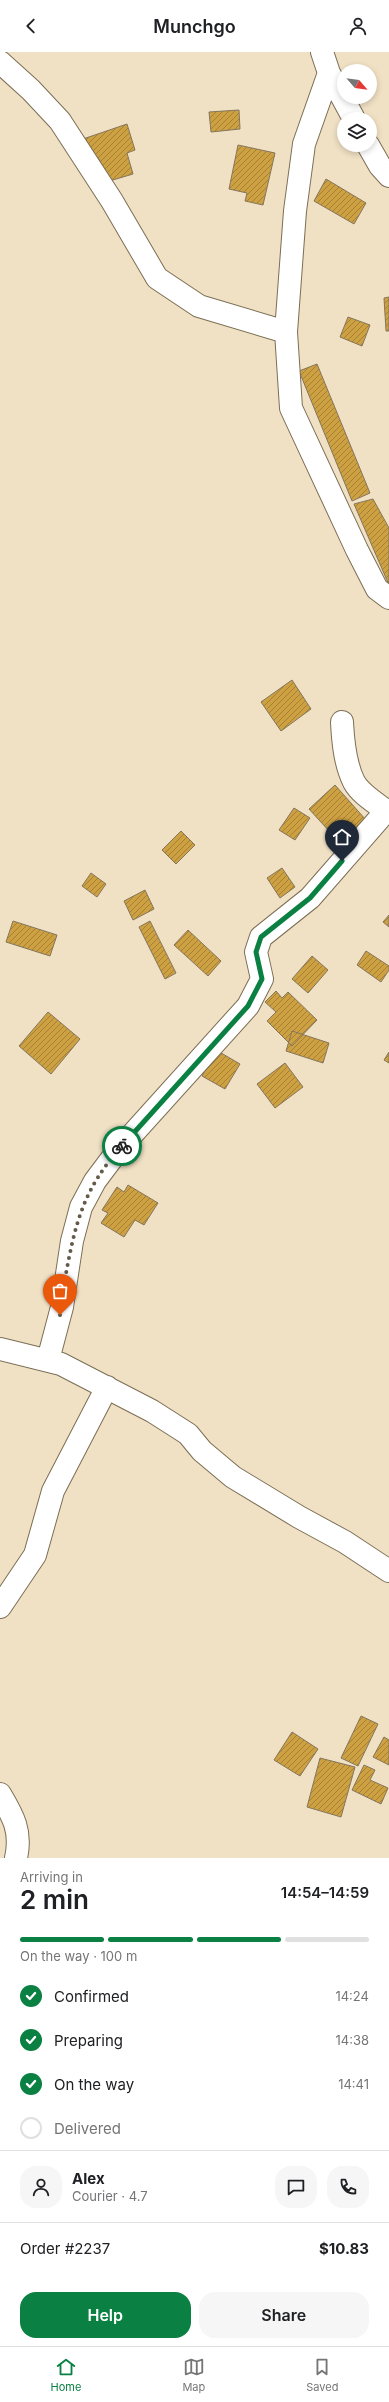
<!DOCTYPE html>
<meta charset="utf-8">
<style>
body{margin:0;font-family:Inter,sans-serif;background:#f6f6f6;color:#202124;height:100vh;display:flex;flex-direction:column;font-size:15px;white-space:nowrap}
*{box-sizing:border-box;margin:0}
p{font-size:13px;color:#757577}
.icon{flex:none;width:22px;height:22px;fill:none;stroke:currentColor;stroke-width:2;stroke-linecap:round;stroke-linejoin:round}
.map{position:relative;height:1806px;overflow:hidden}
.details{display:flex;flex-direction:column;background:#fff;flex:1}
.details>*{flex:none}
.needle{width:26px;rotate:118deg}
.buttons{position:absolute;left:337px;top:12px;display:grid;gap:8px}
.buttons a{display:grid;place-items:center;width:40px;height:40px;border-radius:50%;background:#fff;box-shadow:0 2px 6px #0003;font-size:20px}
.pin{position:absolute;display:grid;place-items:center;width:34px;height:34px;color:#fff;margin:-41px -17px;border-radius:50% 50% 50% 0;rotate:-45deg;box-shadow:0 0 4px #0007}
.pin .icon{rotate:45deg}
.courier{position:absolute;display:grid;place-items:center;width:40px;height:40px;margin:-20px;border:3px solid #0b8043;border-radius:50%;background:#fff;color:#222;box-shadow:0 1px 5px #0007}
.head em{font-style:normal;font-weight:600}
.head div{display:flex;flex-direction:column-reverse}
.head{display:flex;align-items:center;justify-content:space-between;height:68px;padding:0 20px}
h1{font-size:26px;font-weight:600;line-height:30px}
.bar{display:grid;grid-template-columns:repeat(4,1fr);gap:6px 4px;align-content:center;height:48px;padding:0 20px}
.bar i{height:5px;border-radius:3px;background:#e0e0e0}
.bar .current{background:#0b8043}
.bar p{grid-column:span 4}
.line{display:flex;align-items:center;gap:10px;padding:0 20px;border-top:1px solid #e0e0e0}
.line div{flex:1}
.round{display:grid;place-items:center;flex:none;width:42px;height:42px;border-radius:16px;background:#f6f6f6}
ol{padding:0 20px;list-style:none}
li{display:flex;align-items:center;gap:12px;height:44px}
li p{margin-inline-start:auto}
li .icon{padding:4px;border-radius:50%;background:#0b8043;color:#fff;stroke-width:4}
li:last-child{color:#757577}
li i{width:22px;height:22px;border:2px solid #e0e0e0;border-radius:50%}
.action{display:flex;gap:8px;margin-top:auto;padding:8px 20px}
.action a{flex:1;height:46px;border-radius:16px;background:#0b8043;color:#fff;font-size:16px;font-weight:600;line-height:46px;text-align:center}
.action a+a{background:#f6f6f6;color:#202124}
header{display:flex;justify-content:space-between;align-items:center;height:52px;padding:0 20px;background:#fff;font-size:18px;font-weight:600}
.tab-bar{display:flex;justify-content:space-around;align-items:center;height:56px;border-top:1px solid #e0e0e0;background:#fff;font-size:11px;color:#757577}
.tab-bar a{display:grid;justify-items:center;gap:2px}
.tab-bar .current{color:#0b8043}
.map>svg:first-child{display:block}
.building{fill:url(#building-hatch);stroke:#84765d}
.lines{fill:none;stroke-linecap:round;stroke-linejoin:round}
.minor-casing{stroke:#7b6e55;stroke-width:24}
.minor{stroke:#fff;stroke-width:22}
.done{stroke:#635a4a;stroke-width:4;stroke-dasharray:0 7.2}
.route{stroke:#0b8043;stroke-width:5}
</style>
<header><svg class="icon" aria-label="back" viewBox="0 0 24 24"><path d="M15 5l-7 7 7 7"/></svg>Munchgo<svg class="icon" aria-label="person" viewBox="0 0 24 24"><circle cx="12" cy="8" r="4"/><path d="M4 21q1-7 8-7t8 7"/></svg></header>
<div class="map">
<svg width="389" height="1806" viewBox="0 0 389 1806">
<defs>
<pattern id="building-hatch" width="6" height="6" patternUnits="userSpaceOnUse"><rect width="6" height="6" fill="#cda042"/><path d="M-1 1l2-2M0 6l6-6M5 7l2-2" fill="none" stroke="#a58135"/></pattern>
</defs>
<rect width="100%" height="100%" fill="#f0e1c4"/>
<!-- building -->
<path class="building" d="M239,58L240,77L211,80L209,60Z
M127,72L135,98L127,101L133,122L106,130L99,107L90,109L83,87Z
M238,93L275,101L263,153L245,149L247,141L229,137Z
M326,127L366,151L354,172L314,149Z
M389,245V279H386L384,246Z
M348,265L370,273L362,294L340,285Z
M317,312L370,441L352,449L299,319Z
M373,447L389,476V533L354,452Z
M292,628L311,657L281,679L261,650Z
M335,733L366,768L340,791L309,757Z
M294,756L310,766L295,788L279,778Z
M181,779L195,793L176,812L162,798Z
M282,816L295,835L280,846L267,826Z
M91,821L106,832L97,845L82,834Z
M145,838L154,857L133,868L124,849Z
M389,863V875L383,870Z
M13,869L57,883L50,904L6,890Z
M150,869L176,921L165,927L139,875Z
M188,878L221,909L208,924L174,893Z
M366,899L389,914V918L381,930L357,913Z
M312,904L328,918L308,941L292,927Z
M276,939L282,946L288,940L317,968L292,994L267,969L276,960L265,950Z
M48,960L80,987L51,1022L19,994Z
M292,979L329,991L323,1011L286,999Z
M216,998L240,1012L225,1037L202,1024Z
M389,1000V1011L384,1008Z
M285,1011L303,1035L275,1056L257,1032Z
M128,1133L158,1151L144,1173L135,1168L124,1185L101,1171L108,1161L102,1158L117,1135L124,1140Z
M361,1664L378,1672L358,1714L341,1706Z
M292,1680L318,1697L300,1724L274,1708Z
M384,1685L389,1688V1713L373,1705Z
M320,1706L355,1715L341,1765L307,1755Z
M364,1713L375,1718L370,1728L388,1736L381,1752L352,1738Z"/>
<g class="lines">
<defs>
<path id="minor" d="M322,0L329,21L354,67
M0,10L31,38L60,69L112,149L157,226L199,254L286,280
M329,21L304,92L295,159L286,280L291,356L357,498L377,537L389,546
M368,93L380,114L389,124
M342,670C343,690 345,712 354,730C361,743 378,752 389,761
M0,1297L61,1312L152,1359L188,1382L202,1399L233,1425L299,1465L345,1490L389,1519
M48,1308L62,1255L72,1189L81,1155L95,1129L119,1097L248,954L262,927L256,900L261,885L310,846L386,759
M0,1555L35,1503L53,1439L107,1335
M0,1742C13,1764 22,1779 16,1806"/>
</defs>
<!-- minor casing -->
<use href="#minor" class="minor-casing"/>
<!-- minor -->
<use href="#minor" class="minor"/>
</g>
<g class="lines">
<!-- done -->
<path class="done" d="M60,1263C63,1251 63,1239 65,1227C75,1172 83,1137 122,1094"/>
<!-- route -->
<path class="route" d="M122,1094L248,954L262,927L256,900L261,885L310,846L342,809"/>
</g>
</svg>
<div class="buttons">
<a><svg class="needle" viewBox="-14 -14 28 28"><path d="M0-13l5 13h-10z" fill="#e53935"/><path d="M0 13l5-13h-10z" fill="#757577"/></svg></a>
<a><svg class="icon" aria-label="layers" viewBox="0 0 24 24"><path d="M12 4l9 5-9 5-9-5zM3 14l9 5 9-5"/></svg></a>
</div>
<div class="pin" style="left:60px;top:1263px;background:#ea580c"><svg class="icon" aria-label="bag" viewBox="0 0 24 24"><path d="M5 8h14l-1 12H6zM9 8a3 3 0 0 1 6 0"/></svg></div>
<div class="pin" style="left:342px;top:809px;background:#1f2937"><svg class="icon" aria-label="home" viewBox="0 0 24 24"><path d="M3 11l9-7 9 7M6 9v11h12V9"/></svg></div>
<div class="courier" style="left:122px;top:1094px"><svg class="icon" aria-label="bike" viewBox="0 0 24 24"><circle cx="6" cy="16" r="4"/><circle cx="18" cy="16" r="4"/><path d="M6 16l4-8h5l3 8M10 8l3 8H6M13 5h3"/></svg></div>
</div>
<section class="details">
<div class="head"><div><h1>2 min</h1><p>Arriving in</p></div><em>14:54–14:59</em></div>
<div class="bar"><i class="current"></i><i class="current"></i><i class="current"></i><i></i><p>On the way · 100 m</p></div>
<ol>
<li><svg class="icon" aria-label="check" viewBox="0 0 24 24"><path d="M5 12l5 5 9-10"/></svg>Confirmed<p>14:24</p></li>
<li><svg class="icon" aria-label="check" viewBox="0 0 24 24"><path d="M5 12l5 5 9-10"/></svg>Preparing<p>14:38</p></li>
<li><svg class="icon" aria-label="check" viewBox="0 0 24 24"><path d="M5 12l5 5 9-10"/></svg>On the way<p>14:41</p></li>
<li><i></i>Delivered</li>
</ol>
<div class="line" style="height:72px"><a class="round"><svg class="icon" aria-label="person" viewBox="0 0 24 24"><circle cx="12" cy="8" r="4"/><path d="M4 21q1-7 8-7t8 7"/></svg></a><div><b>Alex</b><p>Courier · 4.7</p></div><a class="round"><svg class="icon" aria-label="chat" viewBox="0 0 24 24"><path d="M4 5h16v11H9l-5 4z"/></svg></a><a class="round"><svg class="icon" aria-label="phone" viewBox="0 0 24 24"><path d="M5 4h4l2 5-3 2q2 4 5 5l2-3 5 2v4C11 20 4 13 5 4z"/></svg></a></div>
<div class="line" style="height:52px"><div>Order #2237</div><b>$10.83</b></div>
<div class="action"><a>Help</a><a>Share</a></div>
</section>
<nav class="tab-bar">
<a class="current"><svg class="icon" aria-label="home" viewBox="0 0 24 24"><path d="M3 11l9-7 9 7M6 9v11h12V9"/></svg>Home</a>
<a><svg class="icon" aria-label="map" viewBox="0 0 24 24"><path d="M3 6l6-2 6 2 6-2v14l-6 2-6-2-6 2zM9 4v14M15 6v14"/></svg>Map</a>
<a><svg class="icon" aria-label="saved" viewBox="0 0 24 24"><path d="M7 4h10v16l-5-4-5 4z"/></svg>Saved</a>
</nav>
